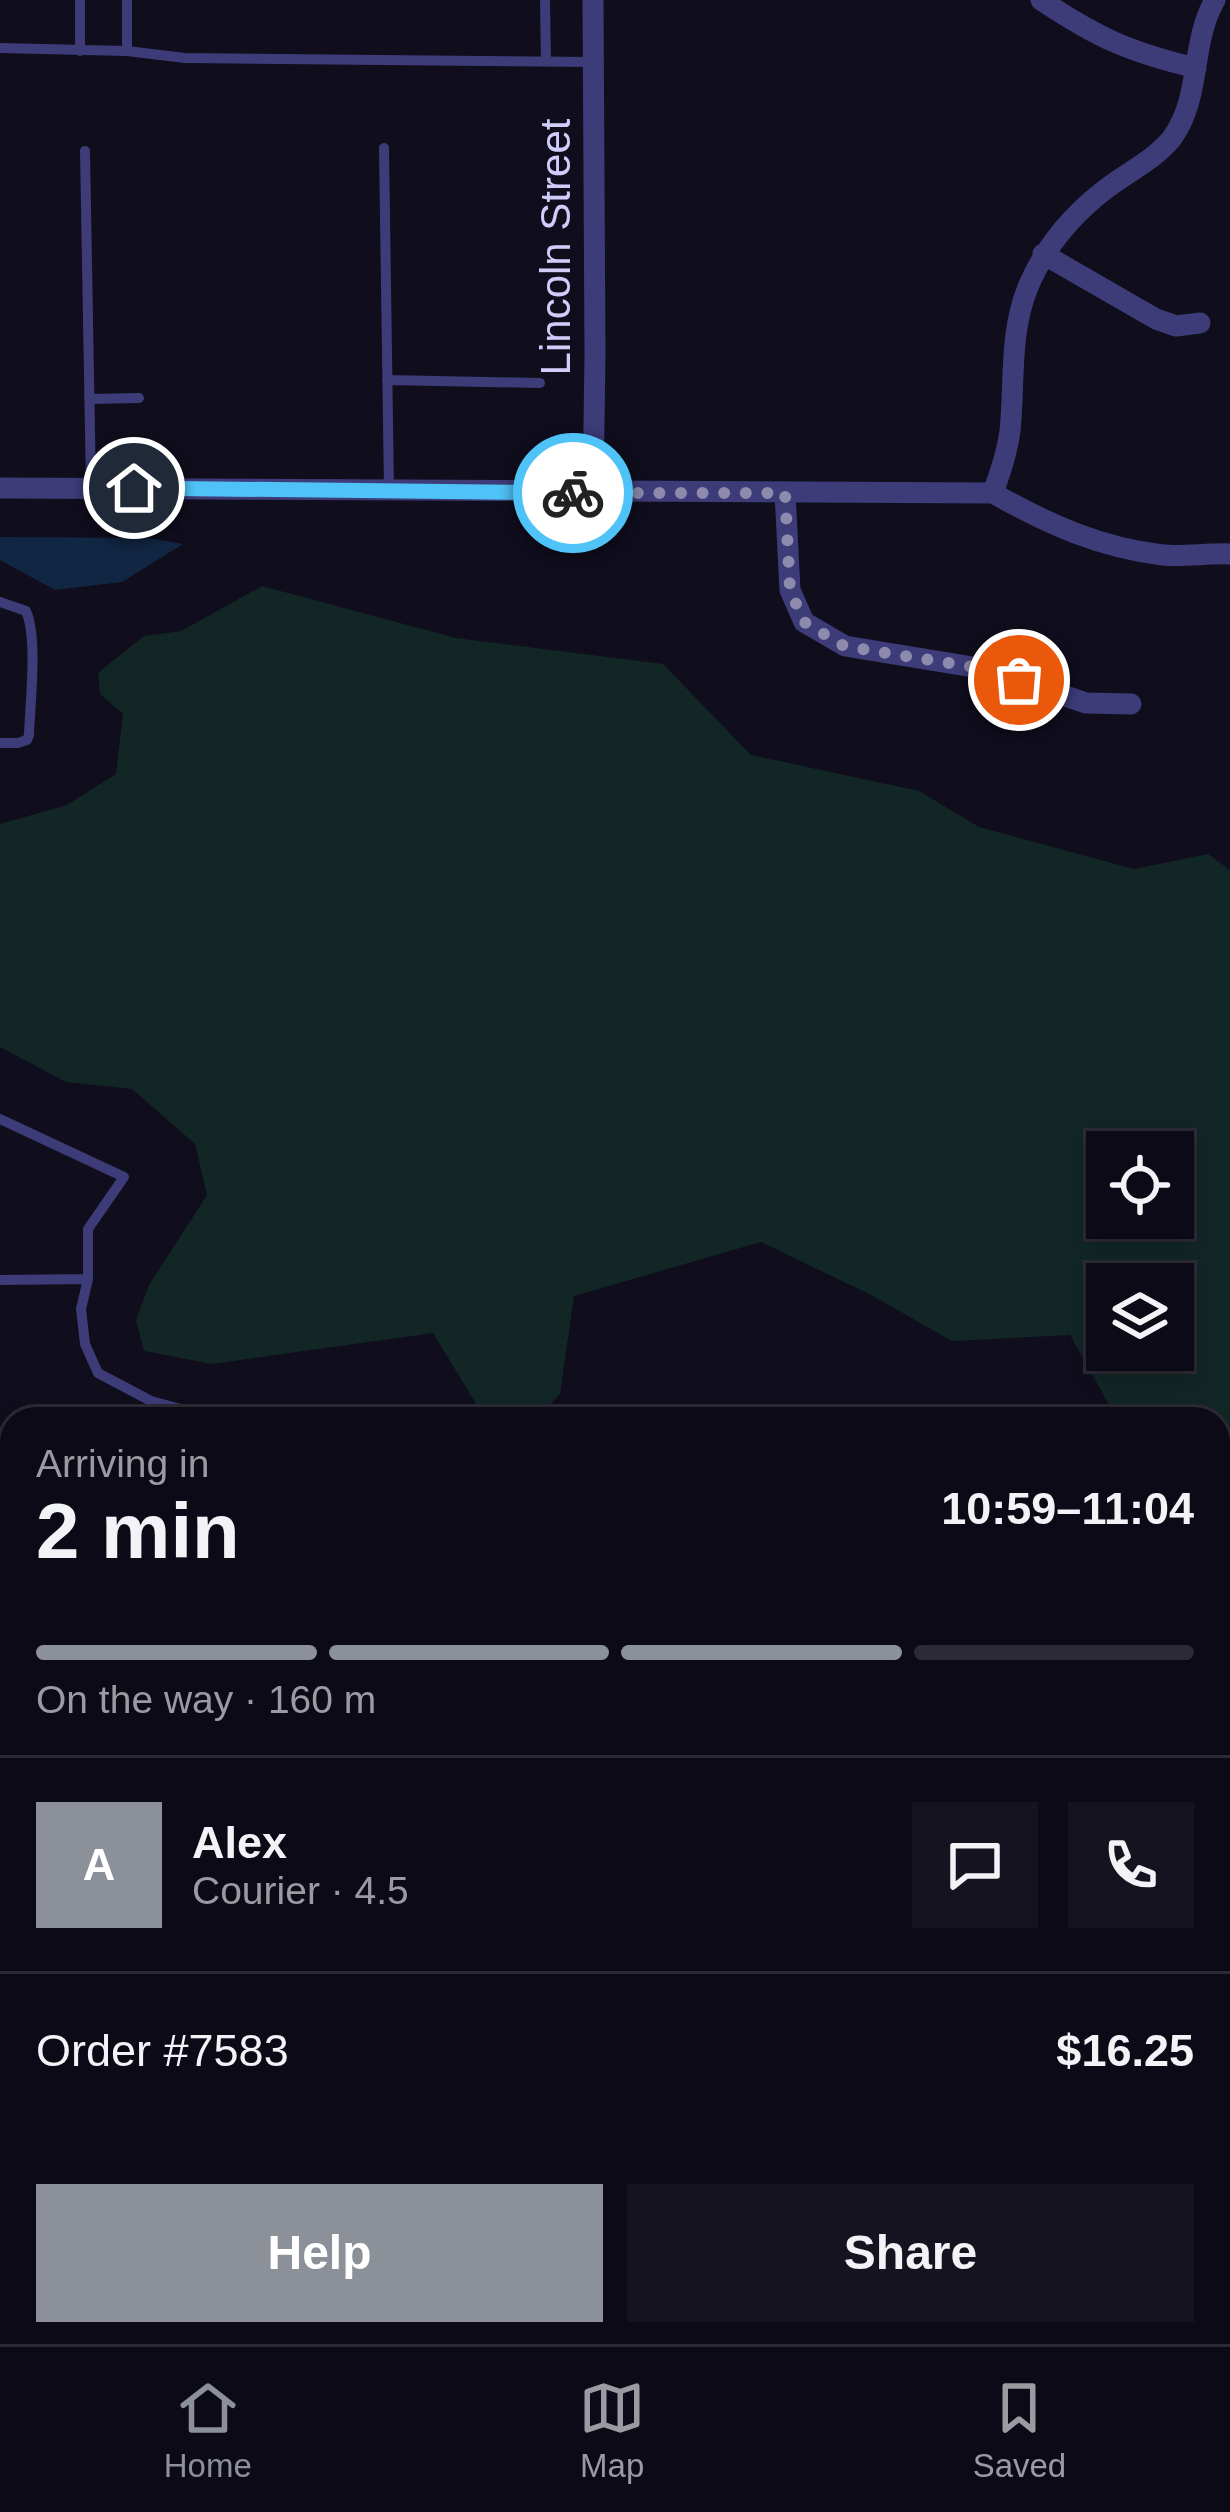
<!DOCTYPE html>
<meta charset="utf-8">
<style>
body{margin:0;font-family:Arial,sans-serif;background:#15131f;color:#f1f3f6;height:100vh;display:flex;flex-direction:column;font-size:45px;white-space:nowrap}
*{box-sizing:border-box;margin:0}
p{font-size:39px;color:#9a9aa1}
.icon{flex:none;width:66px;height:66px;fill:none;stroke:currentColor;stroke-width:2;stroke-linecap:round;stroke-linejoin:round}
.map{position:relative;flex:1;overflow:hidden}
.panel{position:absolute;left:0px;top:1407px;width:1230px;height:939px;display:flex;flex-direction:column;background:#0c0a16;border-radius:36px 36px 0 0;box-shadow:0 6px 18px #0003,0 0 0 3px #2c2b35}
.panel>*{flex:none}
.tools{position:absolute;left:1086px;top:1131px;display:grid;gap:24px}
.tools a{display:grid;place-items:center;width:108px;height:108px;border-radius:0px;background:#0c0a16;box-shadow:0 6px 18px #0003,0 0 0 3px #2c2b35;font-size:60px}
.pin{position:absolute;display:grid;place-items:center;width:102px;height:102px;color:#fff;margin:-51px;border:6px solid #fff;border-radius:50%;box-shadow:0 3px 12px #0007}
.courier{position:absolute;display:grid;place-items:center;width:120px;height:120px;margin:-60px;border:9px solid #4fc3f7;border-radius:50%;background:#fff;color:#222;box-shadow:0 3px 15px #0007}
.summary em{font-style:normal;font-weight:600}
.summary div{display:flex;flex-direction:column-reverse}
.summary{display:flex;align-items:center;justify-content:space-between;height:204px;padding:0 36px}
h1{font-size:78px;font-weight:600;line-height:90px}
.bar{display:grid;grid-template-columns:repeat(4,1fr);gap:18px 12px;align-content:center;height:144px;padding:0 36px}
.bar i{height:15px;border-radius:9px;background:#2c2b35}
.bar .on{background:#8c9099}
.bar p{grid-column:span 4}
.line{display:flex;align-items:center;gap:30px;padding:0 36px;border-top:3px solid #2c2b35}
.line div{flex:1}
.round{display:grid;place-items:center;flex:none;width:126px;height:126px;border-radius:0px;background:#15131f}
.primary-button{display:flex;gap:24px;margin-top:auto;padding:24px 36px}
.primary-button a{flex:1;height:138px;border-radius:0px;background:#8c9099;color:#fff;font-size:48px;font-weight:600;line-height:138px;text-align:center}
.primary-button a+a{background:#15131f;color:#f1f3f6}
.tab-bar{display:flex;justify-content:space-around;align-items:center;height:168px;border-top:3px solid #2c2b35;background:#0c0a16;font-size:33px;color:#9a9aa1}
.tab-bar a{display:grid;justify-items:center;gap:6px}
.tab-bar .on{color:#8c9099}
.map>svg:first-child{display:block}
.green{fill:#112625;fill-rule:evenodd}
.water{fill:#112642}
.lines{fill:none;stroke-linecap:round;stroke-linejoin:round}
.service{stroke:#3d3c78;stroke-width:10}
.minor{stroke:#3d3c78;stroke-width:21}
.tertiary{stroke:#3d3c78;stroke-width:27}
.done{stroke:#8d8aad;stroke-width:12;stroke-dasharray:0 21.6}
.route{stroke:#4fc3f7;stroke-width:15}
.labels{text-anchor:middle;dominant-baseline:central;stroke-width:10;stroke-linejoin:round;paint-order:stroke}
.street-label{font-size:42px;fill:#d1cdfb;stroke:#100d1d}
</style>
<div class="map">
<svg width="1230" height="2344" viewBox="0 0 1230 2344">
<rect width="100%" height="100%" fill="#100d1d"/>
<!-- green -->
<path class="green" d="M262,586L456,638L663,664L751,755L919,791L979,827L1134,869L1208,854L1230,870V1529L1218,1519V1419H1117L1070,1335L952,1341L871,1295L761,1242L574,1296L560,1394L536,1419H522L478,1407L433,1333L212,1364L144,1351L136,1320L149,1285L207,1195L195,1144L132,1089L66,1082L0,1047V824L67,805L116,774L123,714L100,694L98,673L144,636L181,631ZM1107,1152H1173V1218H1107ZM1107,1284H1173V1350H1107Z"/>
<!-- water -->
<path class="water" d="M0,537L149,538L183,544L122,582L55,590L0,560Z"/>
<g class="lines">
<!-- service -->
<path class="service" d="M127,0V51L185,58L593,62
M545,0L546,62
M0,48L127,51
M80,51V0
M384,148L389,491
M85,151L91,488
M387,380L540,383
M89,399L139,398
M0,602L26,611C38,638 30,703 29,735L27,740L18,743H0
M0,1119L124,1177L88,1229V1279L81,1309L85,1344L98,1373L151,1401
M0,1280L88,1279
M151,1419V1401L218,1419
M0,1535H12
M0,1585H12
M0,1844H12
M0,2180L12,2185
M656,2334V2344
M1043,2334V2344
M30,2344L32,2334
M212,2344V2334
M623,2344L624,2334
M827,2344L828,2334"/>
<!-- minor -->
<path class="minor" d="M593,0L595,354L593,493
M1041,0C1098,38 1129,52 1196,68
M1043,254L1156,319L1176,326L1200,323
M0,488L993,493C1047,524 1101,548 1163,555C1185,557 1208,553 1230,554
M785,493L790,590L804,622L845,646L985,669L1086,703L1131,704
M993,493C1000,473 1007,453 1010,431C1015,382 1009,334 1028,287C1046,244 1076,210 1114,183C1134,169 1157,157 1172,138C1202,97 1190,43 1215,0
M1218,1708L1230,1706
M1218,2075L1230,2066
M1207,2344L1208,2334"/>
<!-- tertiary -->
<path class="tertiary" d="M0,2271L12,2279
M129,2334L180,2344"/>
</g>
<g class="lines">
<!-- done -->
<path class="done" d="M573,493H785L790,590L804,622L844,646L985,669L1019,680"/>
<!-- route -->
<path class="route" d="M134,488L573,493"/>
</g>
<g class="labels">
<!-- street labels -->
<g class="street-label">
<text transform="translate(555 247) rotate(-90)">Lincoln Street</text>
</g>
</g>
</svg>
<div class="tools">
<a><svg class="icon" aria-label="locate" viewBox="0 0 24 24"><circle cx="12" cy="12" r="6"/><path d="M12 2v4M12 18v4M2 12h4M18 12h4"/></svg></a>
<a><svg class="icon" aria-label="layers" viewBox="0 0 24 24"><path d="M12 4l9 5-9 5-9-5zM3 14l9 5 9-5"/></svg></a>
</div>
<div class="pin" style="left:1019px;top:680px;background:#ea580c"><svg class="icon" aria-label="bag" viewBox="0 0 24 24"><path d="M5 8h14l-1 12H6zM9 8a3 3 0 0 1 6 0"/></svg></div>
<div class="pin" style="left:134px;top:488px;background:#1f2937"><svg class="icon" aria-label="home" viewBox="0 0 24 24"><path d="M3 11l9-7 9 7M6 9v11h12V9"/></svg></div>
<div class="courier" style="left:573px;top:493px"><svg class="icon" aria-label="bike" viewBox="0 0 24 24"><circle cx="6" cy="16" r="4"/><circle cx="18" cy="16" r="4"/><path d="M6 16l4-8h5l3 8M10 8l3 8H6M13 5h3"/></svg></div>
<section class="panel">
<div class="summary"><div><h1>2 min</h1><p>Arriving in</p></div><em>10:59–11:04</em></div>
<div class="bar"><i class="on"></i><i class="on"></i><i class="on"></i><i></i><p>On the way · 160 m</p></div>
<div class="line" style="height:216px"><b class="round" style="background:#8c9099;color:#fff">A</b><div><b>Alex</b><p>Courier · 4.5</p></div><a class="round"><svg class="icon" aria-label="chat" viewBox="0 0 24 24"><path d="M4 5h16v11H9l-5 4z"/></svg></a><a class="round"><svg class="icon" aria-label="phone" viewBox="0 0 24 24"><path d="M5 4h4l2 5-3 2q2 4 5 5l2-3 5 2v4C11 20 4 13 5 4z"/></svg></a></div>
<div class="line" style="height:156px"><div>Order #7583</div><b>$16.25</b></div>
<div class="primary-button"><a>Help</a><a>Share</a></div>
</section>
</div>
<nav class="tab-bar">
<a class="on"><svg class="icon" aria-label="home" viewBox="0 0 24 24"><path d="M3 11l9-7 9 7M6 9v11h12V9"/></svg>Home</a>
<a><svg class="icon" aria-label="map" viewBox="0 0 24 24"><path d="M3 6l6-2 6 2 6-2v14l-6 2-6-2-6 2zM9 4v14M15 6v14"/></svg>Map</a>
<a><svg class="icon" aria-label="saved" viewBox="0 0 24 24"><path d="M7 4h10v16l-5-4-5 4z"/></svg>Saved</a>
</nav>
